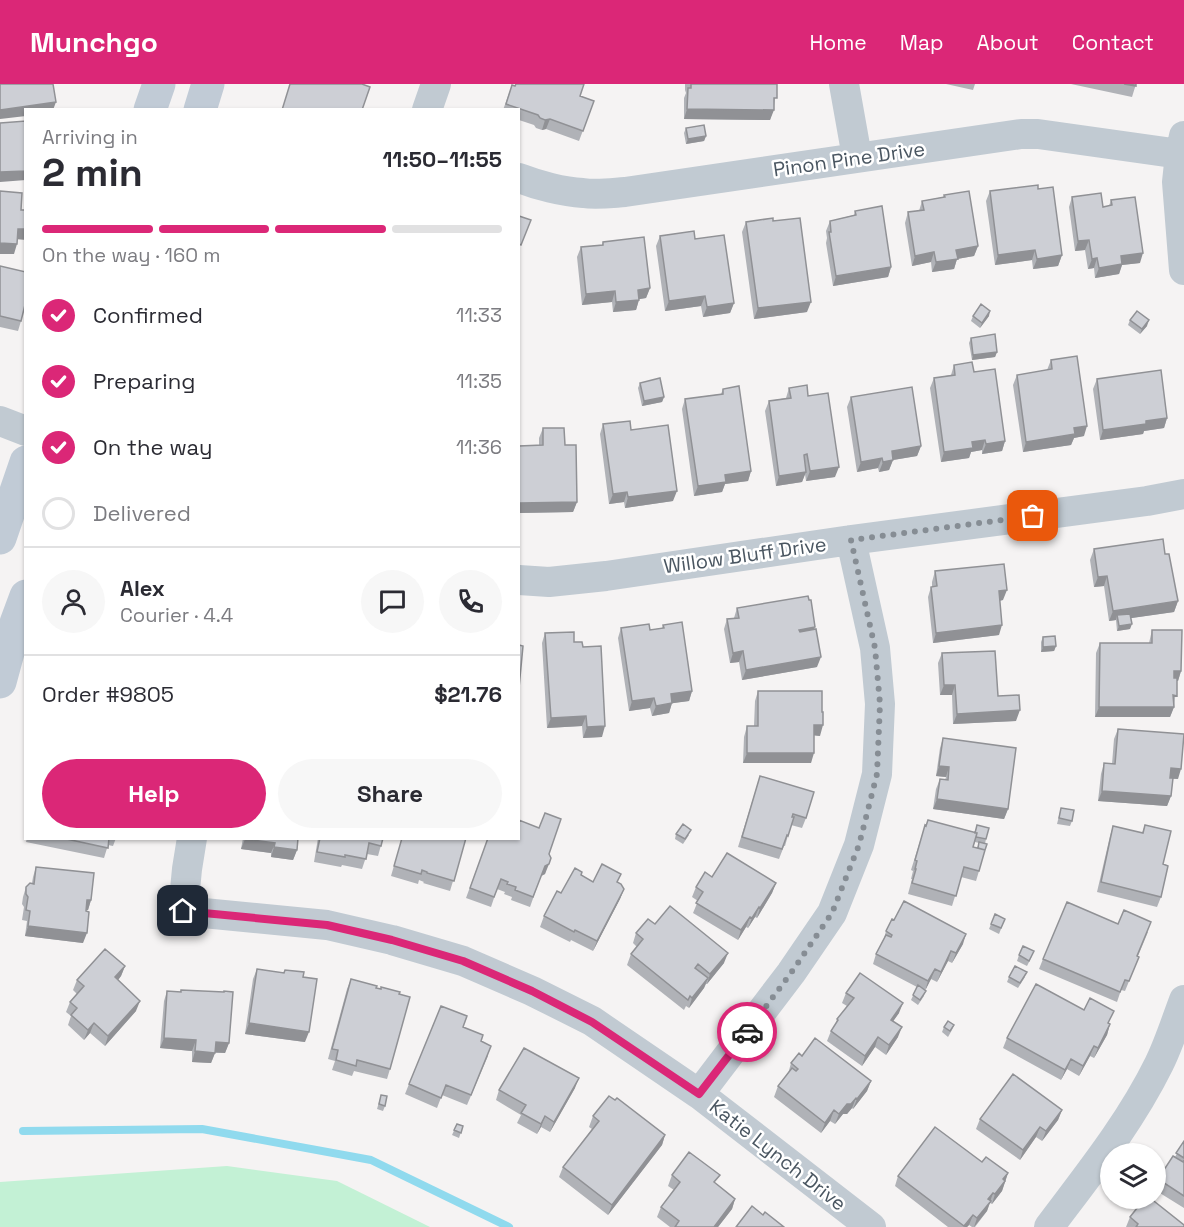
<!DOCTYPE html>
<meta charset="utf-8">
<style>
body{margin:0;font-family:"Space Grotesk",sans-serif;background:#f7f7f7;color:#2b2b33;height:100vh;display:flex;flex-direction:column;font-size:22px;white-space:nowrap}
*{box-sizing:border-box;margin:0}
p{font-size:20px;color:#7c7c81}
.icon{flex:none;width:33px;height:33px;fill:none;stroke:currentColor;stroke-width:2;stroke-linecap:round;stroke-linejoin:round}
.map{position:relative;flex:1;overflow:hidden}
.drawer{position:absolute;left:24px;top:24px;width:496px;height:732px;display:flex;flex-direction:column;background:#fff;border-radius:0px;box-shadow:0 2px 4px #0004}
.drawer>*{flex:none}
.buttons{position:absolute;left:1100px;top:1059px;display:grid;gap:12px}
.buttons a{display:grid;place-items:center;width:66px;height:66px;border-radius:50%;background:#fff;box-shadow:0 2px 4px #0004;font-size:30px}
.pin{position:absolute;display:grid;place-items:center;width:51px;height:51px;color:#fff;margin:-26px;border-radius:12px;box-shadow:0 3px 9px #0006}
.courier{position:absolute;display:grid;place-items:center;width:60px;height:60px;margin:-30px;border:4px solid #db2777;border-radius:50%;background:#fff;color:#222;box-shadow:0 2px 8px #0007}
.head em{font-style:normal;font-weight:800}
.head div{display:flex;flex-direction:column-reverse}
.head{display:flex;align-items:center;justify-content:space-between;height:102px;padding:0 18px}
h1{font-size:39px;font-weight:800;line-height:45px}
.bar{display:grid;grid-template-columns:repeat(4,1fr);gap:9px 6px;align-content:center;height:72px;padding:0 18px}
.bar i{height:8px;border-radius:4px;background:#e1e1e2}
.bar .on{background:#db2777}
.bar p{grid-column:span 4}
.line{display:flex;align-items:center;gap:15px;padding:0 18px;border-top:2px solid #e1e1e2}
.line div{flex:1}
.round{display:grid;place-items:center;flex:none;width:63px;height:63px;border-radius:32px;background:#f7f7f7}
ol{padding:0 18px;list-style:none}
li{display:flex;align-items:center;gap:18px;height:66px}
li p{margin-inline-start:auto}
li .icon{padding:6px;border-radius:50%;background:#db2777;color:#fff;stroke-width:4}
li:last-child{color:#7c7c81}
li i{width:33px;height:33px;border:3px solid #e1e1e2;border-radius:50%}
.button{display:flex;gap:12px;margin-top:auto;padding:12px 18px}
.button a{flex:1;height:69px;border-radius:36px;background:#db2777;color:#fff;font-size:24px;font-weight:800;line-height:69px;text-align:center}
.button a+a{background:#f7f7f7;color:#2b2b33}
header{display:flex;align-items:center;gap:36px;box-sizing:border-box;height:84px;padding:0 30px;background:#db2777;color:#fff}
header strong{font-size:28px}
nav{display:flex;gap:33px;margin-inline-start:auto;font-size:21px}
.map>svg:first-child{display:block}
.green{fill:#c3f1d5}
.lines{fill:none;stroke-linecap:round;stroke-linejoin:round}
.stream{stroke:#90daee;stroke-width:8}
.street{stroke:#c1cad2;stroke-width:30}
.secondary{stroke:#c1cbd6;stroke-width:33}
.wall{fill:#b0b2b7;fill-rule:evenodd}
.shaded-wall{fill:#909195}
.building{fill:#cdcfd5;stroke:#909195;stroke-width:1.5}
.done{stroke:#868d94;stroke-width:6;stroke-dasharray:0 10.8}
.route{stroke:#db2777;stroke-width:8}
.labels{text-anchor:middle;dominant-baseline:central;stroke-width:5;stroke-linejoin:round;paint-order:stroke}
.street-label{font-size:20px;fill:#4a5661;stroke:#fff}
</style>
<header>
<strong>Munchgo</strong>
<nav><a>Home</a><a>Map</a><a>About</a><a>Contact</a></nav>
</header>
<div class="map">
<svg width="1184" height="1143" viewBox="0 0 1184 1143">
<rect width="100%" height="100%" fill="#f5f3f3"/>
<!-- green -->
<path class="green" d="M227,1082L337,1097L430,1143H0V1098Z"/>
<g class="lines">
<!-- stream -->
<path class="stream" d="M23,1047L202,1045L371,1076L509,1143"/>
<!-- street -->
<path class="street" d="M844,0L857,73
M427,26L436,0
M1184,52L1180,70L1177,98L1184,186
M519,94C537,101 563,108 583,109C597,111 611,109 625,108L1021,50H1038L1180,70
M0,337L26,347
M519,496L549,498L606,492L851,456L1147,417L1184,410
M192,754L187,785L183,827L327,841L392,856L463,877L532,907L592,937L699,1010L871,1143
M699,1010L791,889L832,829L859,761L877,690L880,620L875,564L851,456
M1049,1143C1088,1091 1130,1039 1159,980C1169,960 1176,937 1184,916"/>
<!-- secondary -->
<path class="secondary" d="M150,26L159,0
M200,26L208,0
M0,454L26,378
M0,598L16,539L26,512"/>
</g>
<!-- wall -->
<path class="wall" d="M685,0H777L774,22L770,36L684,35V14L686,9L685,6Z
M946,0H975L973,6Z
M1071,0H1136L1132,13Z
M512,1L580,12L594,17L579,57L546,45L542,46L536,44L534,41L519,36V26H503Z
M686,44L706,52L704,57L686,60L684,49Z
M990,107L1062,171L1058,182L1033,185L1032,176L995,181L986,117Z
M944,111L978,162L974,172L957,175L954,185L932,188L931,178L912,182L905,139L908,128L919,127L922,117L943,113Z
M1072,113L1103,123L1109,122L1111,116L1140,179L1122,181L1119,190L1095,194L1094,184L1088,185L1085,166L1075,167L1069,123Z
M855,127L891,183L888,193L833,202L826,159L827,154L826,147L830,137L854,131Z
M773,137L807,228L754,235L742,148L746,138Z
M660,152L695,155L734,219L730,229L703,233L701,222L665,227L656,162Z
M603,158L650,204L646,214L639,215L636,226L613,228L612,218L582,221L577,173L581,163L602,161Z
M0,182L21,237L18,247L0,243Z
M973,232H989L980,244L971,237Z
M1130,236L1147,242L1140,250L1128,241Z
M971,254L997,268L995,273L972,276L969,259Z
M1051,276L1084,352L1074,354L1071,361L1023,368L1013,301L1017,291L1047,286Z
M954,281L974,288L1005,357L1002,367L982,370V366L971,368L969,374L941,378L930,304L934,294L951,291Z
M1097,295L1167,334L1164,344L1144,347L1143,350L1100,356L1093,305Z
M640,299L664,313L662,318L642,322L638,304Z
M789,304L808,312L835,393L806,397L805,390L802,398L776,402L765,327L769,317L786,314Z
M723,305L751,387L748,397L725,400L722,408L694,412L682,325L685,315L721,310Z
M851,313L921,362L917,372L893,376L889,386L879,388L878,384L857,388L847,323Z
M603,340L631,346L673,417L625,424L624,418L609,420L600,350Z
M543,344L565,361L577,418L573,428L519,429V362H539V354Z
M1094,465L1165,470L1178,517L1174,528L1131,534L1130,545L1117,547L1116,536L1109,537L1104,502L1094,503L1090,476Z
M935,487L1003,516L1000,517L999,551L933,559L928,513L931,503H932V498Z
M737,524L814,546L817,583L742,596L739,578L730,579L724,545L727,535L734,534Z
M663,541L692,607L689,617L672,619L669,629L652,632L650,624L629,627L618,554L621,544L650,546L662,544Z
M1152,546L1181,587L1178,597H1177L1174,623L1170,633H1095L1096,569L1100,559H1149Z
M545,549L574,558L583,563L602,653L583,654L582,642L547,644L542,559Z
M1043,553L1056,562L1054,567L1041,568V558Z
M942,569L998,612L1016,637L953,640L952,611H940L938,579Z
M758,607L820,652L814,651L811,679H743L744,653L747,642H754L755,617Z
M1118,645L1178,695H1173L1171,712L1167,722L1098,717L1101,690L1104,679L1112,680L1114,655Z
M943,654L1008,725L1004,735L933,725L936,705L940,695L945,696L946,693L936,692L940,664Z
M760,692L806,734L802,744L791,741L785,762H784L779,775L738,763Z
M1061,724L1072,737L1070,742L1057,740Z
M925,741L975,749L977,741L986,755L979,787L976,797L961,793L952,822L908,810L912,795H911L913,787L911,786ZM975,758L979,759L977,764L973,763Z
M1145,741L1161,813L1157,823L1097,808L1110,752L1113,742L1142,749Z
M539,744L549,770L545,790L541,792L530,823L511,816L512,813L504,810L505,808L497,805L491,823L466,814L488,754Z
M676,750L689,751L683,760L675,755Z
M27,754H116L113,762L108,761L104,774L26,758Z
M243,754H298L297,766L293,776L271,773V769L241,765Z
M318,754H383L378,772L367,770L362,785L342,781L341,783L314,778Z
M402,754H466L450,807L423,799L424,798L419,796L418,800L391,792Z
M36,783L91,816L88,826H86L83,859L25,852L27,837L22,836L24,823L22,820L23,813L26,803L32,799L33,793Z
M581,791L593,798H618L624,805L620,815L593,867L571,856L570,858L540,843L544,832L561,809Z
M712,793L776,799L772,809L757,834L755,833L748,844L746,843L738,856L693,829L698,817L692,813L696,803Z
M894,836L963,860L952,879L948,877L937,898L931,895L925,906L924,912L918,921L911,916L917,903L873,880L876,870L883,858L886,847Z
M655,840L724,879L707,900H706L704,904L689,924L686,922L684,926L627,881L631,870L637,863L633,859L636,849Z
M991,840H1003L999,850L989,845Z
M1118,840L1148,848L1138,872L1139,873L1125,907L1121,906L1117,918L1039,885L1043,875Z
M1019,871L1032,872L1027,882L1017,877Z
M125,882L121,892L118,896L136,927L105,962L90,949L84,956L68,941L71,932L66,928L70,918L77,910L73,906L77,896Z
M257,885L284,889L285,886L303,893L305,958L245,950L253,895Z
M1009,893H1025L1018,904L1007,898Z
M351,895L376,904L390,985L387,995L354,987L352,992L332,986L335,977L328,975L347,905Z
M181,906L229,959L225,969H215L211,979L192,978V967L160,964L164,917L167,907L180,908Z
M846,909L899,929L893,937L898,953L886,971L875,963L862,982L827,957L831,947L836,940L837,935L847,922L842,919Z
M1109,940H1110L1107,951L1094,974L1090,972L1079,992L1067,985L1061,996L1003,964L1007,954Z
M954,941L952,946L948,953L942,948L944,943Z
M463,943L481,957L488,972L467,1021L442,1011L437,1024L405,1010L409,1000Z
M802,972L871,997L867,1007L853,1025L852,1024L847,1030H843L835,1040L830,1037L821,1049L774,1013L778,1002L788,990L791,979Z
M575,1004L550,1048L541,1043L537,1050L517,1039L521,1031L496,1016L499,1006Z
M381,1011L385,1022L383,1027L377,1025Z
M615,1016L665,1051L662,1061L608,1131L559,1093L563,1083L592,1045L589,1043L593,1032Z
M1062,1026L1058,1036L1042,1057L1036,1053L1020,1076L976,1045L980,1035Z
M457,1040L463,1042L459,1054L452,1051Z
M1184,1057V1124L1155,1106L1158,1095L1175,1073Z
M982,1078L1008,1089L1002,1107L992,1120L990,1119L987,1127L975,1143H972L969,1141L967,1143H948L895,1102L898,1092Z
M672,1091L717,1100L735,1115L732,1125L718,1143H670L657,1133L661,1123L674,1106L668,1102Z
M1130,1133L1184,1143H1126Z"/>
<!-- shaded-wall -->
<path class="shaded-wall" d="M56,18L53,26H26V32L0,35V26Z
M687,25L774,26L770,36L684,35Z
M550,35L546,45L542,46L545,36Z
M706,52L704,57L686,60L688,55Z
M26,87V96L0,98V88Z
M18,145H26V156L15,155Z
M1089,156L1085,166L1075,167L1078,157Z
M0,159L17,160L14,170H0Z
M978,162L974,172L957,175L954,185L932,188L936,178L956,166Z
M1035,166L1032,176L995,181L998,171Z
M934,168L931,178L912,182L915,172Z
M1143,169L1140,179L1122,181L1119,190L1095,194L1099,184L1121,172Z
M1062,171L1058,182L1033,185L1037,175Z
M1097,174L1094,184L1088,185L1092,175Z
M891,183L888,193L833,202L836,192Z
M650,204L646,214L634,216L638,206Z
M615,207L612,218L582,221L586,210Z
M705,212L701,222L665,227L669,217Z
M639,216L636,226L613,228L616,218Z
M811,218L807,228L754,235L758,224Z
M734,219L730,229L703,233L707,223Z
M990,227L989,232L980,244L982,239Z
M1149,236L1147,242L1140,250L1142,245Z
M997,268L995,273L972,276L973,271Z
M664,313L662,318L642,322L644,317Z
M1167,334L1164,344L1144,347L1143,350L1100,356L1103,346L1146,337Z
M1087,342L1084,352L1074,354L1071,361L1023,368L1026,358L1074,344Z
M985,356L982,366L971,368L969,374L941,378L944,368L972,358Z
M1005,357L1002,367L982,370L986,360Z
M921,362L917,372L893,376L889,386L879,388L883,378L892,367Z
M882,374L878,384L857,388L861,378Z
M839,383L835,393L806,397L810,387Z
M751,387L748,397L725,400L722,408L694,412L698,402L725,391Z
M806,388L802,398L776,402L779,392Z
M677,407L673,417L625,424L628,413Z
M627,408L624,418L609,420L613,410Z
M577,418L573,428L519,429V419Z
M1107,492L1104,502L1094,503L1098,493Z
M1007,506L1003,516L995,517L999,507Z
M1178,517L1174,528L1118,536L1117,531L1116,536L1109,537L1113,527Z
M1132,540L1130,545L1117,547L1119,542Z
M1002,541L999,551L933,559L936,549Z
M815,543L812,553L796,556L799,546Z
M1056,562L1054,567L1041,568L1043,563Z
M743,567L739,578L730,579L733,569Z
M821,573L817,583L742,596L746,586Z
M1174,587H1181L1178,597H1171Z
M944,601H955L952,611H940Z
M692,607L689,617L667,620L671,610Z
M654,614L650,624L629,627L632,617Z
M672,619L669,629L652,632L656,622Z
M1099,623H1174L1170,633H1095Z
M1020,626L1016,637L953,640L957,630Z
M586,632L582,642L547,644L551,634Z
M814,641H823L820,652L810,651Z
M605,642L602,653L583,654L587,643Z
M747,669H814L811,679H743Z
M939,682L949,683L946,693L936,692Z
M1171,684L1181,685L1178,695L1168,694Z
M1102,707L1171,712L1167,722L1098,717Z
M937,715L1008,725L1004,735L933,725Z
M245,755L275,759L271,769L241,765Z
M274,763L297,766L293,776L271,773Z
M549,780L545,790L541,792L545,782Z
M776,799L772,809L757,834L760,824Z
M624,805L620,815L593,867L597,857Z
M87,816H91L88,826H83Z
M759,823L755,833L748,844L752,834Z
M750,833L746,843L738,856L741,846Z
M28,842L87,849L83,859L25,852Z
M966,850L963,860L952,879L956,869Z
M951,867L948,877L937,898L941,888Z
M728,869L724,879L707,900L710,890Z
M125,882L121,892L112,904L115,893Z
M935,885L931,895L925,907L928,897Z
M708,894L704,904L689,924L692,914Z
M140,917L136,927L105,962L108,952Z
M903,919L899,929L887,946L891,936Z
M94,939L90,949L84,956L88,946Z
M249,939L309,948L305,958L245,950Z
M1110,940L1107,951L1094,974L1098,964Z
M902,943L898,953L886,971L889,961Z
M878,953L875,963L862,982L865,972Z
M164,954L196,956L192,967L160,964Z
M216,958L229,959L225,969L212,968Z
M1094,962L1090,972L1079,992L1083,982Z
M195,967L215,969L211,979L192,978Z
M1071,975L1067,985L1061,996L1065,986Z
M579,994L575,1004L550,1048L554,1038Z
M871,997L867,1007L853,1025L857,1015Z
M856,1014L852,1024L847,1030H843L835,1040L839,1030L847,1020Z
M834,1026L830,1037L821,1049L825,1039Z
M1062,1026L1058,1036L1042,1057L1046,1047Z
M545,1032L541,1043L537,1050L541,1040Z
M1040,1043L1036,1053L1020,1076L1023,1066Z
M665,1051L662,1061L608,1131L612,1121Z
M1008,1089L1002,1107L992,1120L995,1110L1003,1095Z
M993,1109L987,1127L974,1143L977,1134L988,1115Z
M735,1115L732,1125L718,1143H714Z
M973,1131L969,1141L967,1143H964Z"/>
<!-- building -->
<path class="building" d="M0,0H53L56,18L0,26Z
M290,0H362L370,3L362,26H282Z
M516,0H584L580,12L594,17L583,47L550,35L545,36L540,34L538,31L506,20L512,1L515,2Z
M691,0H777V14H774V26L687,25L688,4H691Z
M1124,0H1136V2Z
M26,37V87L0,88V39Z
M704,41L706,52L688,55L686,44Z
M1038,101V105L1053,103L1062,171L1037,175L1035,166L998,171L990,107Z
M0,107L22,109L21,126H26V145H18L17,160L0,159Z
M969,107L978,162L956,166L958,175L936,178L934,168L915,172L908,128L924,126L922,117L945,113L944,111Z
M1101,109L1103,123L1112,121L1111,116L1135,113L1143,169L1121,172L1122,180L1099,184L1097,174L1092,175L1089,156L1078,157L1072,113Z
M882,122L891,183L836,192L829,148H831L830,137L856,131L855,127Z
M519,132L531,136L521,161L519,160Z
M773,134V137L800,134L811,218L758,224L746,138Z
M694,147L695,155L724,151L734,219L707,223L705,212L669,217L660,152Z
M644,153L650,204L638,206L639,216L616,218L615,207L586,210L581,163L603,161V158Z
M0,182L26,188V217L21,237L0,232Z
M981,220L990,227L982,239L973,232Z
M1137,227L1149,236L1142,245L1130,236Z
M995,250L997,268L973,271L971,254Z
M1077,272L1087,342L1074,344L1075,350L1026,358L1017,291L1052,285L1051,276Z
M972,278L974,288L995,285L1005,357L986,360L985,356L972,358L973,364L944,368L934,294L955,291L954,281Z
M1161,286L1167,334L1146,337V340L1103,346L1097,295Z
M660,294L664,313L644,317L640,299Z
M807,301L808,312L828,309L839,383L810,387L807,370L804,371L806,388L779,392L769,317L791,314L789,304Z
M739,302L751,387L725,391L726,398L698,402L685,315L723,310V305Z
M912,303L921,362L892,367L893,376L883,378L882,374L861,378L851,313Z
M630,337L631,346L668,341L677,407L628,413L627,408L613,410L603,340Z
M543,344H564L565,361H576L577,418L519,419V362L543,361Z
M1163,455L1165,470H1169L1178,517L1113,527L1107,492L1098,493L1094,465Z
M1004,480L1007,506L999,507L1002,541L936,549L931,503L937,502L935,487Z
M808,512L809,516H811L815,543L799,546L800,548L816,545L821,573L746,586L743,567L733,569L727,535L739,534L737,524Z
M1130,530L1132,540L1119,542L1117,531Z
M682,538L692,607L671,610L672,619L656,622L654,614L632,617L621,544L649,540L650,546L664,544L663,541Z
M1152,546H1182L1181,587H1174V594H1177V612L1173,611L1174,623H1099L1100,559H1152Z
M574,548V558H582L583,563L601,562L605,642L587,643L586,632L551,634L545,549Z
M1055,552L1056,562L1043,563V553Z
M519,561L523,562L519,604Z
M995,567L998,612L1019,611L1020,626L957,630L955,601H944L942,569Z
M758,607H822V628H823V641H814V669H747V642H758Z
M1118,645L1184,650L1181,685L1171,684L1170,694H1173L1171,712L1102,707L1104,679L1115,680Z
M943,654L1016,664L1008,725L937,715L940,695L948,696L949,683L939,682Z
M760,692L814,708L806,734L793,730L792,733H794L788,752L787,751L782,765L742,753Z
M1061,724L1074,726L1072,737L1059,734Z
M545,729L561,735L549,770L551,774L549,780L545,782L533,813L515,806L516,803L507,800L508,798L501,795L494,813L470,804L488,754H519V736L539,744Z
M928,736L977,749L973,763L985,766L979,787L964,783L956,812L912,799L916,785H915L917,777L915,776L925,741L926,742Z
M683,740L691,746L685,755L676,750Z
M977,741L989,744L986,755L976,753L977,749H975Z
M1145,741L1171,747L1163,780L1168,782L1161,813L1101,798L1113,742L1143,749Z
M62,754H109L108,764Z
M245,754H298L297,766L274,763L275,759L245,755Z
M320,754H383L381,762L369,759L366,775L345,771V773L317,768Z
M402,754H466L454,797L427,789V788L422,786L421,790L394,782Z
M979,758L987,760L985,766L978,764Z
M727,769L776,799L760,824L759,823L752,834L750,833L741,846L696,819L703,808L696,803L705,788L712,793Z
M602,780L621,790L617,798L621,800L624,805L597,857L575,846L574,848L544,832L557,807L561,809L575,784L582,788L581,791L593,798Z
M36,783L94,789L91,816H87L86,827L89,828L87,849L28,842L30,827L26,826L28,813L26,810V803L30,799L34,800Z
M904,817L966,850L956,869L951,867L941,888L935,885L928,897L876,870L886,851L891,853L892,851L886,847L892,835L894,836Z
M1067,818L1118,840L1124,826L1151,838L1137,872L1139,873L1129,897L1125,896L1120,908L1043,875Z
M670,822L728,869L710,890L698,880L695,884L708,894L692,914L690,912L688,916L631,870L643,855L636,849L648,835L655,840Z
M995,830L1005,835L1001,844L991,840Z
M1023,862L1034,867L1029,877L1019,871Z
M105,865L125,882L115,893L140,917L108,952L94,939L88,946L71,931L77,924L70,918L84,902L77,896Z
M1015,882L1027,888L1020,899L1009,893Z
M257,885L284,889L285,886L304,888L303,893L317,895L309,948L249,939Z
M860,889L903,919L891,936L902,943L889,961L878,953L865,972L831,947L838,936L837,935L854,914L846,909Z
M351,895L377,902L376,904L381,905V903L400,908L399,910L410,913L390,985L357,976L356,982L336,976L338,966L332,965Z
M1036,900L1084,926L1090,914L1114,927L1108,939L1110,940L1098,964L1094,962L1083,982L1071,975L1065,986L1007,954Z
M918,901L926,907L920,916L913,911Z
M181,906L224,908V907L233,908L229,959L216,958L215,969L195,967L196,956L164,954L167,907L181,908Z
M441,922L467,932L463,943L483,951L481,957L491,962L471,1011L446,1001L441,1014L409,1000Z
M948,937L954,941L950,947L944,943Z
M815,954L871,997L857,1015L856,1014L851,1020H847L839,1030L834,1026L825,1039L778,1002L792,984L796,987L798,985L791,979L799,969L802,972Z
M524,964L579,994L554,1038L545,1032L541,1040L521,1029L526,1021L499,1006Z
M1013,990L1062,1026L1046,1047L1040,1043L1023,1066L980,1035Z
M381,1011L387,1012L385,1022L379,1020Z
M609,1012L615,1016L617,1014L665,1051L612,1121L563,1083L599,1037L593,1032Z
M457,1040L463,1042L461,1049L454,1046Z
M935,1043L982,1078L986,1073L1008,1089L1003,1095L1005,1097L995,1110L993,1109L988,1115L991,1117L977,1134L973,1131L964,1142L898,1092Z
M1184,1057V1074L1176,1069Z
M689,1068L720,1091L714,1098L735,1115L714,1143H675L679,1137L661,1123L680,1098L672,1091Z
M1173,1072L1183,1078L1184,1076V1112L1158,1095Z
M1145,1114H1150L1184,1141V1143H1136L1138,1140L1130,1133Z
M752,1122L763,1131L765,1128L784,1143H736Z"/>
<g class="lines">
<!-- done -->
<path class="done" d="M747,948L791,889L832,829L859,761L877,690L880,620L875,564L851,456L1033,432"/>
<!-- route -->
<path class="route" d="M183,827L327,841L392,856L463,877L532,907L592,938L699,1010L747,948"/>
</g>
<g class="labels">
<!-- street labels -->
<g class="street-label">
<text transform="translate(849 75) rotate(-8)">Pinon Pine Drive</text>
<text transform="translate(745 471) rotate(-8)">Willow Bluff Drive</text>
<text transform="translate(778 1071) rotate(38)">Katie Lynch Drive</text>
</g>
</g>
</svg>
<div class="buttons">
<a><svg class="icon" aria-label="layers" viewBox="0 0 24 24"><path d="M12 4l9 5-9 5-9-5zM3 14l9 5 9-5"/></svg></a>
</div>
<div class="pin" style="left:1033px;top:432px;background:#ea580c"><svg class="icon" aria-label="bag" viewBox="0 0 24 24"><path d="M5 8h14l-1 12H6zM9 8a3 3 0 0 1 6 0"/></svg></div>
<div class="pin" style="left:183px;top:827px;background:#1f2937"><svg class="icon" aria-label="home" viewBox="0 0 24 24"><path d="M3 11l9-7 9 7M6 9v11h12V9"/></svg></div>
<div class="courier" style="left:747px;top:948px"><svg class="icon" aria-label="car" viewBox="0 0 24 24"><path d="M5 17H2v-5l4-1 3-4h7l3 4 3 1v5h-3M9 17h6M6 11h13"/><circle cx="7" cy="17" r="2"/><circle cx="17" cy="17" r="2"/></svg></div>
<section class="drawer">
<div class="head"><div><h1>2 min</h1><p>Arriving in</p></div><em>11:50–11:55</em></div>
<div class="bar"><i class="on"></i><i class="on"></i><i class="on"></i><i></i><p>On the way · 160 m</p></div>
<ol>
<li><svg class="icon" aria-label="check" viewBox="0 0 24 24"><path d="M5 12l5 5 9-10"/></svg>Confirmed<p>11:33</p></li>
<li><svg class="icon" aria-label="check" viewBox="0 0 24 24"><path d="M5 12l5 5 9-10"/></svg>Preparing<p>11:35</p></li>
<li><svg class="icon" aria-label="check" viewBox="0 0 24 24"><path d="M5 12l5 5 9-10"/></svg>On the way<p>11:36</p></li>
<li><i></i>Delivered</li>
</ol>
<div class="line" style="height:108px"><a class="round"><svg class="icon" aria-label="person" viewBox="0 0 24 24"><circle cx="12" cy="8" r="4"/><path d="M4 21q1-7 8-7t8 7"/></svg></a><div><b>Alex</b><p>Courier · 4.4</p></div><a class="round"><svg class="icon" aria-label="chat" viewBox="0 0 24 24"><path d="M4 5h16v11H9l-5 4z"/></svg></a><a class="round"><svg class="icon" aria-label="phone" viewBox="0 0 24 24"><path d="M5 4h4l2 5-3 2q2 4 5 5l2-3 5 2v4C11 20 4 13 5 4z"/></svg></a></div>
<div class="line" style="height:78px"><div>Order #9805</div><b>$21.76</b></div>
<div class="button"><a>Help</a><a>Share</a></div>
</section>
</div>
